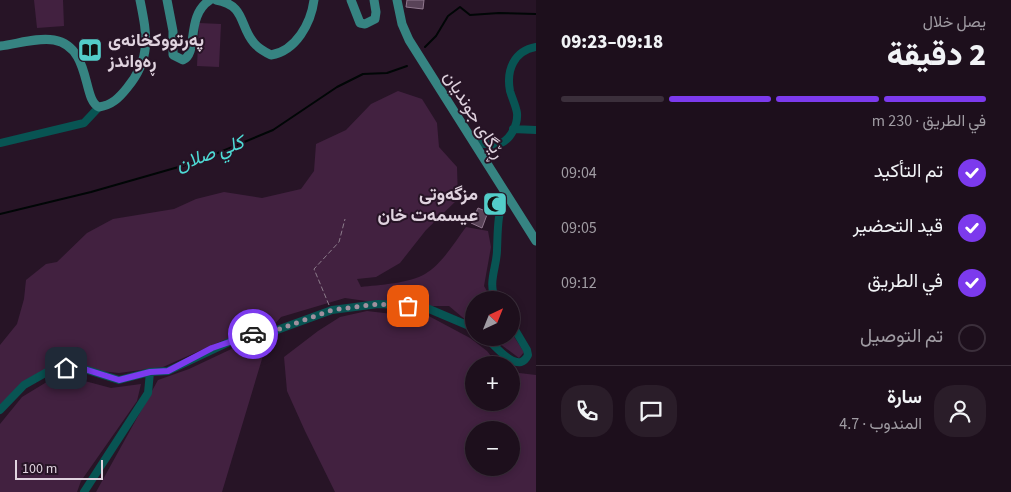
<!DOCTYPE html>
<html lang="ar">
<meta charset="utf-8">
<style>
body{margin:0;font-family:"Source Sans 3",Vazirmatn,sans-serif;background:#2a1d29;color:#f1f3f6;direction:rtl;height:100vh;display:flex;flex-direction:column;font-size:19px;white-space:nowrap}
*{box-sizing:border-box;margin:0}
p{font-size:16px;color:#a09ca3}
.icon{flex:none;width:28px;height:28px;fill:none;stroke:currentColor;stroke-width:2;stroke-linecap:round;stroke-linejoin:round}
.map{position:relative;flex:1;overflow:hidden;direction:ltr}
.side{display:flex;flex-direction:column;background:#1d0f1c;width:475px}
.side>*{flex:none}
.needle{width:32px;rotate:43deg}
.controls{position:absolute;left:465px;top:291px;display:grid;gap:10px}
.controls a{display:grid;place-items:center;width:55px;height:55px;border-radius:50%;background:#1d0f1c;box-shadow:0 2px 8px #0003,0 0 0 1px #3b2f3b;font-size:25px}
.scale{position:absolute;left:15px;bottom:12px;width:88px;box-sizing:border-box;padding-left:5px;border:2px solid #e0d3df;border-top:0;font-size:14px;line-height:18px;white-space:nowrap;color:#e0d3df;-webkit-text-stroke:4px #271426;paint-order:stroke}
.pin{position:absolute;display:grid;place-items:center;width:42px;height:42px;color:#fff;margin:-21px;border-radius:10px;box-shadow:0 2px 8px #0006}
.courier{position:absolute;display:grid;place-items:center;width:50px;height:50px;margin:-25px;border:4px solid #7c3aed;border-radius:50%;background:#fff;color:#222;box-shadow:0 1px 6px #0007}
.summary em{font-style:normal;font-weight:800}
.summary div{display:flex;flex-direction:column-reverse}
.summary{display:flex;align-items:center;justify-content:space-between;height:85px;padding:0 25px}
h1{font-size:32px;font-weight:800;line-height:38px}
.bar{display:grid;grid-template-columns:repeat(4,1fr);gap:8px 5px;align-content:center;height:60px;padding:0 25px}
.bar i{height:6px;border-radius:4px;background:#3b2f3b}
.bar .on{background:#7c3aed}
.bar p{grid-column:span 4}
.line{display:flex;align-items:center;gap:12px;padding:0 25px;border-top:1px solid #3b2f3b}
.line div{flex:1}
.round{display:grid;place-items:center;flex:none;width:52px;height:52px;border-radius:20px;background:#2a1d29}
ol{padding:0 25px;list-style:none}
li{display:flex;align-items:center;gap:15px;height:55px}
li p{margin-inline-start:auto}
li .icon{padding:5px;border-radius:50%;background:#7c3aed;color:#fff;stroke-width:4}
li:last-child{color:#a09ca3}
li i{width:28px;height:28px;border:2px solid #3b2f3b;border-radius:50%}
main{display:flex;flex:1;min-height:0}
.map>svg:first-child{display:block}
.green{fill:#422140;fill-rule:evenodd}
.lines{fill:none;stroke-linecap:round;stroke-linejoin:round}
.stream{stroke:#000606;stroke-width:2}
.building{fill:#594358;stroke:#90788e}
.path{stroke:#8c7c8b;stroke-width:1;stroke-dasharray:5 2.5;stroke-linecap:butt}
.minor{stroke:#085453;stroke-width:8}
.major{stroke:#368482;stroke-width:9}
.done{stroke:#9f909e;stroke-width:5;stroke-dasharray:0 9}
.route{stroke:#7c3aed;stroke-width:6}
.labels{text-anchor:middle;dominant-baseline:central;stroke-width:4;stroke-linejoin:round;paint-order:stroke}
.poi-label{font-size:18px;font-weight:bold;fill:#e0d3df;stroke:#271426;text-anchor:start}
.street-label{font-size:18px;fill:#e0d3df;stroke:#271426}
.water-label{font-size:19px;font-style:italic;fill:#4edbd6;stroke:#271426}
</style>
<main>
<section class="side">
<div class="summary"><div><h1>2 دقيقة</h1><p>يصل خلال</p></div><em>09:18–09:23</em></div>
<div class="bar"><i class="on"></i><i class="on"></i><i class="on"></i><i></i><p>في الطريق · 230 m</p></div>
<ol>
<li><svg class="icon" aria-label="check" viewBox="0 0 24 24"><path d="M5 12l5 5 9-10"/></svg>تم التأكيد<p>09:04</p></li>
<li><svg class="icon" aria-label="check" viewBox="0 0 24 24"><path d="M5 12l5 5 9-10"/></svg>قيد التحضير<p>09:05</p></li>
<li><svg class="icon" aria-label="check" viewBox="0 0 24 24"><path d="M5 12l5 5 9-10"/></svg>في الطريق<p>09:12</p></li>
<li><i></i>تم التوصيل</li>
</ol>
<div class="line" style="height:90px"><a class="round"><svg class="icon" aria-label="person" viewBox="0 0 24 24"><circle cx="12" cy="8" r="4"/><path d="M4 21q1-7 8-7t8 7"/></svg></a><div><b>سارة</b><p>المندوب · 4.7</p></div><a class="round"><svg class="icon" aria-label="chat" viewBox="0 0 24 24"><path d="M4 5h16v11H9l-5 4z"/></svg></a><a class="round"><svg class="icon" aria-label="phone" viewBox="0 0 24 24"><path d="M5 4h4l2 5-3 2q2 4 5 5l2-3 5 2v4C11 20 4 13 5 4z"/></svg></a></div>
</section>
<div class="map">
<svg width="536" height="492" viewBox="0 0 536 492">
<rect width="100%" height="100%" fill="#271426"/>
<!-- green -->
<path class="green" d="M34,0H63L64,26L37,28Z
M199,23L221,24L219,67L197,66Z
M398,91L422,99L437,123L439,147L457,167L458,199L426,230L400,263L376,277L357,279L361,287C378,285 411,283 425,274C442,264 454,243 466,227L488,231L491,247L484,286L492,300H474V327L449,306H400L345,298L281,317L274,325L224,340L163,367L119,373L54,366L0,405V345L17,324L24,299L26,280L46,264L57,262L87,233L113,219L174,209L196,199L224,192L262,198L301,189L314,171L316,144L346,130L371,104Z
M367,311L401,315L425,314L470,338L487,351L498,365H474V402H511V372L536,375V492H335L305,431L287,391L284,357L318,331L340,317ZM474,430H511V468H474Z
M511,332L524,352L519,358L492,338H511Z
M242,344L265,349L222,492H96L158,380L189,369Z
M55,377L81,380L111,388L141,384L137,401L81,481L77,492H0V424L22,397Z"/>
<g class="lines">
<!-- stream -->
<path class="stream" d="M425,47L436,36L448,16L460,7L470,15L499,13L536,14
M0,214L91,192L196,162L273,130L337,87L363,74L387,73L407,66"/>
</g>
<!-- building -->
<path class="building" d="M407,0H424L423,9L406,7Z
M93,41L98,55L86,59L82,44Z
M478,208L488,212L482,228L471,223Z"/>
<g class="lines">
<!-- path -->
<path class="path" d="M329,305L314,269L339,242L345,219"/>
<!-- minor -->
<path class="minor" d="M513,129L536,130
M0,143L84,123L99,107
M474,143C482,144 494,146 501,143C511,139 518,124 517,113C516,106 512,98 510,91C506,70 514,51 536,47
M496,300C487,283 497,267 497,250C498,227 497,217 505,195
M486,338C496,346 518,376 528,355L527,350L511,323
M0,410L24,385L54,368L78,367L119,380L150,372L168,371L244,335L277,330L332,310L378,304L422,306L474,328
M84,492L148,393L150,372"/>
<!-- major -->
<path class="major" d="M167,0L173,31V55L183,60C199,53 185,16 210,0
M216,0C246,5 239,26 254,43C258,48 265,52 271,55C296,51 311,23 314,0
M351,0L360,23L365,24L375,19L376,12L374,0
M397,0L402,24L409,40L536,241
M0,46C17,44 38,37 54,40C92,47 82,101 99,107C112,105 119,98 127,88C152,58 147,35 140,0"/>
</g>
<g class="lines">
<!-- done -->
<path class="done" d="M253,334L277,330L332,310L378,304L408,306"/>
<!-- route -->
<path class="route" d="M66,368L78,367L119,380L150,372L168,371L212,348L253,334"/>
</g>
<!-- icons -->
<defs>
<symbol id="library-square" viewBox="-11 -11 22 22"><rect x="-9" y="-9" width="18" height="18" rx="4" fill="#53cdc9" stroke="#271426"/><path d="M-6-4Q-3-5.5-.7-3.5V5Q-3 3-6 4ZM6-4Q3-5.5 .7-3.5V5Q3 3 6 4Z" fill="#111"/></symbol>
<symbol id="mosque-square" viewBox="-11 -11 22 22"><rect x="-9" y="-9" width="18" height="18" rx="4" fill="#53cdc9" stroke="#271426"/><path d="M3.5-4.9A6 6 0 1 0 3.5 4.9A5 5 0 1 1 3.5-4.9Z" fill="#111"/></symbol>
</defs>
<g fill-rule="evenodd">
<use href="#library-square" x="76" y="36" width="28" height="28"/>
<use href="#mosque-square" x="481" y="190" width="28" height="28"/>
</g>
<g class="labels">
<!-- poi labels -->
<g class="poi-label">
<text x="108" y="40">پەرتووکخانەی<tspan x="108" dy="21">ڕەواندز</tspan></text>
<text x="478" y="194" text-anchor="end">مزگەوتی<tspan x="478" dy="21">عیسمەت خان</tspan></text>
</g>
<!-- street labels -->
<g class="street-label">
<text transform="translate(474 115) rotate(58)">ڕێگای جوندیان</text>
</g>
<!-- water labels -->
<g class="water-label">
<text transform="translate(210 154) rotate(-20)">كلي صلان</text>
</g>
</g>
</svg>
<div class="controls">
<a><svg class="needle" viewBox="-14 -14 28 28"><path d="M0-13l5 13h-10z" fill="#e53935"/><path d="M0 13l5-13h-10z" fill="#a09ca3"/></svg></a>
<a>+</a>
<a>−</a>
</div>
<div class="scale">100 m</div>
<div class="pin" style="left:408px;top:306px;background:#ea580c"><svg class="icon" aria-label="bag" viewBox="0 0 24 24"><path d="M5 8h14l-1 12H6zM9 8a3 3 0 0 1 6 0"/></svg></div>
<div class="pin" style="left:66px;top:368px;background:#1f2937"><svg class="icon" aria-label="home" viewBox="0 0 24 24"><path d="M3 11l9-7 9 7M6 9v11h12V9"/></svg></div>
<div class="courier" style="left:253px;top:334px"><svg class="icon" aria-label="car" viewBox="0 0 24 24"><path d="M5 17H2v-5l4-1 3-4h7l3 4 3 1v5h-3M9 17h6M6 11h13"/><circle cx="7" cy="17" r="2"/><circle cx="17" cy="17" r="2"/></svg></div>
</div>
</main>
